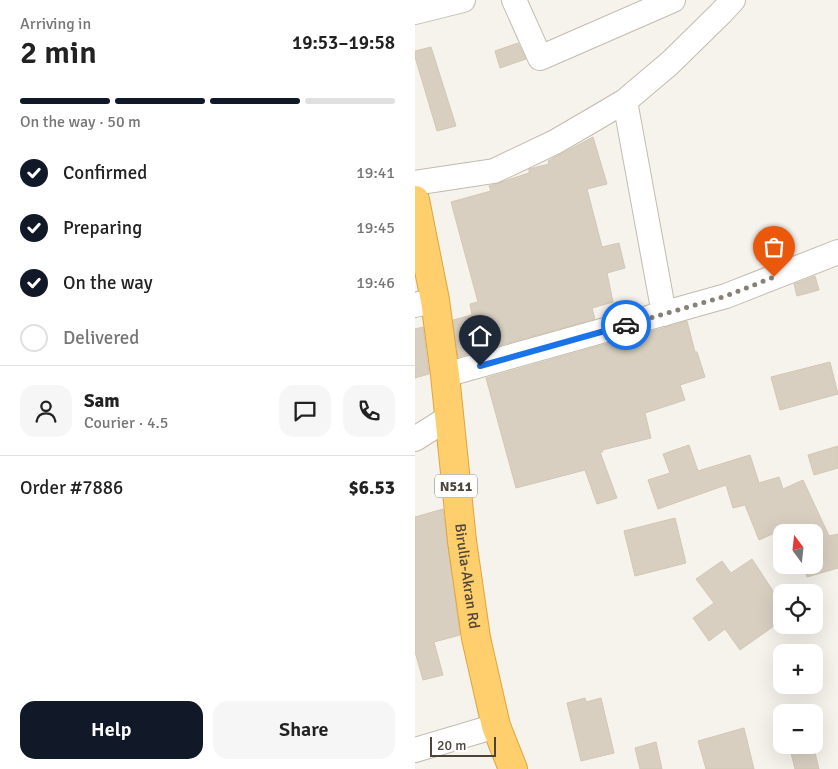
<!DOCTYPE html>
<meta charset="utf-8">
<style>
body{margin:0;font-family:Signika,sans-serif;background:#f6f6f6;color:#222;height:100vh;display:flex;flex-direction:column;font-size:19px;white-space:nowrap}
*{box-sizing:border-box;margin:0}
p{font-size:16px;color:#767676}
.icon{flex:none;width:28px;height:28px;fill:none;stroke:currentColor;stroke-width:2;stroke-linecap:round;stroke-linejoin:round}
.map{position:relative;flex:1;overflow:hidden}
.drawer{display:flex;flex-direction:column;background:#fff;width:415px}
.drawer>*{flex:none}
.needle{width:32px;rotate:345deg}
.buttons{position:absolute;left:358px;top:524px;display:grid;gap:10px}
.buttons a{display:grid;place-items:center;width:50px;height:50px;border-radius:10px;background:#fff;box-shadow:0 5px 20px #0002;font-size:25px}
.scale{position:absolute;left:15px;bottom:12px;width:66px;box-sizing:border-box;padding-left:5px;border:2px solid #4b4439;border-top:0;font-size:14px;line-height:18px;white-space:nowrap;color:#4b4439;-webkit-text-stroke:4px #fff;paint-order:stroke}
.pin{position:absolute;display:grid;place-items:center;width:42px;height:42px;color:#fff;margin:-51px -21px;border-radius:50% 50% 50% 0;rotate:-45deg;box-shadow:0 0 5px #0007}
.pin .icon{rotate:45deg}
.courier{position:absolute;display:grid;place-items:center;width:50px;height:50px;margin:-25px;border:4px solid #1a73e8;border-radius:50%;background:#fff;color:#222;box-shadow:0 1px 6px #0007}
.overview em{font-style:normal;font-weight:600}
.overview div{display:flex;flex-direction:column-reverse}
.overview{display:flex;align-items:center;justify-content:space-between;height:85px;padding:0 20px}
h1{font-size:32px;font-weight:600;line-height:38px}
.bar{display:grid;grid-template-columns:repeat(4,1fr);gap:8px 5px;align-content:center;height:60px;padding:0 20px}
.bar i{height:6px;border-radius:4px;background:#e0e0e0}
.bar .active{background:#111827}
.bar p{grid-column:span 4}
.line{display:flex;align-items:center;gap:12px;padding:0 20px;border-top:1px solid #e0e0e0}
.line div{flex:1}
.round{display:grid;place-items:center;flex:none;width:52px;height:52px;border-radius:15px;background:#f6f6f6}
ol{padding:0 20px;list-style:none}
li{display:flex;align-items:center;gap:15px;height:55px}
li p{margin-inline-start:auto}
li .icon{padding:5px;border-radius:50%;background:#111827;color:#fff;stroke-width:4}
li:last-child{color:#767676}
li i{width:28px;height:28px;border:2px solid #e0e0e0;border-radius:50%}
.cta{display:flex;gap:10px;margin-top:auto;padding:10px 20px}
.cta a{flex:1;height:58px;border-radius:15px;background:#111827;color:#fff;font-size:20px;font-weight:600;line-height:58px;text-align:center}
.cta a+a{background:#f6f6f6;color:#222}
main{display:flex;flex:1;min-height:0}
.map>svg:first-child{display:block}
.building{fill:#d8cfc1;stroke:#d3c7b4}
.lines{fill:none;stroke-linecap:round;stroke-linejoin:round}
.minor-casing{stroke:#c2bbae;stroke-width:26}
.highway-casing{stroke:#e0a43c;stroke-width:30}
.minor{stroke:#fff;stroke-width:24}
.highway{stroke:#ffcf6e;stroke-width:28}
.done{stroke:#878178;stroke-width:5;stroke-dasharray:0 9}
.route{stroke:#1a73e8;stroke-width:6}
.labels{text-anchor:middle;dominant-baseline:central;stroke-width:5;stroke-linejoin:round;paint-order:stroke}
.shield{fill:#fff;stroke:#817c74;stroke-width:1}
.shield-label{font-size:14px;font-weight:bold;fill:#4b4439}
.street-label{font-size:15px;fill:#4b4439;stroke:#fff}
</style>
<main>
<section class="drawer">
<div class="overview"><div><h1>2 min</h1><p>Arriving in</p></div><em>19:53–19:58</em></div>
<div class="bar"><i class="active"></i><i class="active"></i><i class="active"></i><i></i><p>On the way · 50 m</p></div>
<ol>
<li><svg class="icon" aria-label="check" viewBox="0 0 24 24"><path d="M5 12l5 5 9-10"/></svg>Confirmed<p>19:41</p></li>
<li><svg class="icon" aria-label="check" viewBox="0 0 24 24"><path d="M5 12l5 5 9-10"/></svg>Preparing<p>19:45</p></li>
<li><svg class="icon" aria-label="check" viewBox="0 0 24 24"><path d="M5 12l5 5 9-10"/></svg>On the way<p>19:46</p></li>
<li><i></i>Delivered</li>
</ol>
<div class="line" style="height:90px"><a class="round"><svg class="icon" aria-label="person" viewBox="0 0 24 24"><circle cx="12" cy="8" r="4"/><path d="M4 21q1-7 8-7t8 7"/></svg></a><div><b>Sam</b><p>Courier · 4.5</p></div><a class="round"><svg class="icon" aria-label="chat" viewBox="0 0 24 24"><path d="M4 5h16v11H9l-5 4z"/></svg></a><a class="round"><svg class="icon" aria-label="phone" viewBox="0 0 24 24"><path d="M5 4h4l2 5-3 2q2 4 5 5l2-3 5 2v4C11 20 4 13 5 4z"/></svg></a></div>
<div class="line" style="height:65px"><div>Order #7886</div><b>$6.53</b></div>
<div class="cta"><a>Help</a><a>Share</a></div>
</section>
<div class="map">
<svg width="423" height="769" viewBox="0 0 423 769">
<rect width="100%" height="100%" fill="#f6f3ec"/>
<!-- building -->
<path class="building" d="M103,43L111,59L85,68L80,51Z
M16,47L41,126L22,131L0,57V51Z
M178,137L192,184L172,189L187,247L204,243L210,268L192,273L198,302L177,308L180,319L43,357L38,320L57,315L55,304L63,302L36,202L76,191L74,186L114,173V169L134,164L133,161Z
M400,276L404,290L382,296L379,284Z
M272,321L280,352H282L290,377L265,385L270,400L230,413L236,438L187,450L188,452H185L202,498L182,504L170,470L101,488L71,378L187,345L231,335V333Z
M8,327L14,374L0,378V329Z
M415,362L423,394L365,410L356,377Z
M274,445L283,471L335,455L344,483L364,477L368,489L388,480L414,536L423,534V568L392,577L388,565H399V532H362L344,540L330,505L318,508L311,485L243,509L233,480L255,473L248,454Z
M423,446V468L399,475L393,455Z
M28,509L45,635L19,642L28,675L8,680L0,652V517Z
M260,518L271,563L220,576L209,531Z
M337,559L366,603V621L325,650L310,629L294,641L278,618L299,603L281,579L307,561L316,573Z
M170,698L171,702L186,698L199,753L166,761L152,703Z
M329,728L339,769H291L283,741Z
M241,742L247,769H225L220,748Z
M374,745H398L404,769H380Z"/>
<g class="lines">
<defs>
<path id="minor" d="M99,0L125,58L258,0
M0,12L48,0
M210,101L249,314
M0,183L79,171L140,142L176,121L210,101L255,63L306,13L318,0
M0,305L20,300
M30,375L311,296L423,252
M0,439L33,418
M0,750L81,726"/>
<g id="highway">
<path id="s1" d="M0,200L20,300L30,375L47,541L61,638L81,726L98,769"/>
</g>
</defs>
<!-- minor casing -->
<use href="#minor" class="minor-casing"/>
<!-- highway casing -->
<use href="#highway" class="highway-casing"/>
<!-- minor -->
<use href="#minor" class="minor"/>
<!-- highway -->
<use href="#highway" class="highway"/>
</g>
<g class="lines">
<!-- done -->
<path class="done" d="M211,325L311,296L359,277"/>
<!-- route -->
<path class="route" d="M65,366L211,325"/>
</g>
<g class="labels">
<!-- shield labels -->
<rect class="shield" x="20" y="474.5" width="42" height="23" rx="4"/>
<g class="shield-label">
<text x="41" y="486">N511</text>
</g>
<!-- street labels -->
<g class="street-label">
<text stroke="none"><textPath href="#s1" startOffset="380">Birulia-Akran Rd</textPath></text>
</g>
</g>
</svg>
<div class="buttons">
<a><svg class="needle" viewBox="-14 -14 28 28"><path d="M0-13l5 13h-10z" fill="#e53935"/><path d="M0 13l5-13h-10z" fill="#767676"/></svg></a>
<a><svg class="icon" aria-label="locate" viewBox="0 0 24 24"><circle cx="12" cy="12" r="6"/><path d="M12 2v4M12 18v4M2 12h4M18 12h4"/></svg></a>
<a>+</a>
<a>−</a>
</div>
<div class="scale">20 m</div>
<div class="pin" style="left:359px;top:277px;background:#ea580c"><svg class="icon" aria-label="bag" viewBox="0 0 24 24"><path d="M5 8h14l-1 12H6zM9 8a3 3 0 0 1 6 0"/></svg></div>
<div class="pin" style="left:65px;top:366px;background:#1f2937"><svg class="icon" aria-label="home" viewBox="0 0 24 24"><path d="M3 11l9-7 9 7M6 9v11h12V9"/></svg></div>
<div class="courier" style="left:211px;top:325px"><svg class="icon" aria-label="car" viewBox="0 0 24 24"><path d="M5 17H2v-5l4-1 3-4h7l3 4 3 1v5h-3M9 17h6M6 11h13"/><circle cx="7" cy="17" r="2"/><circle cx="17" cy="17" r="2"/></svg></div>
</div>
</main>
